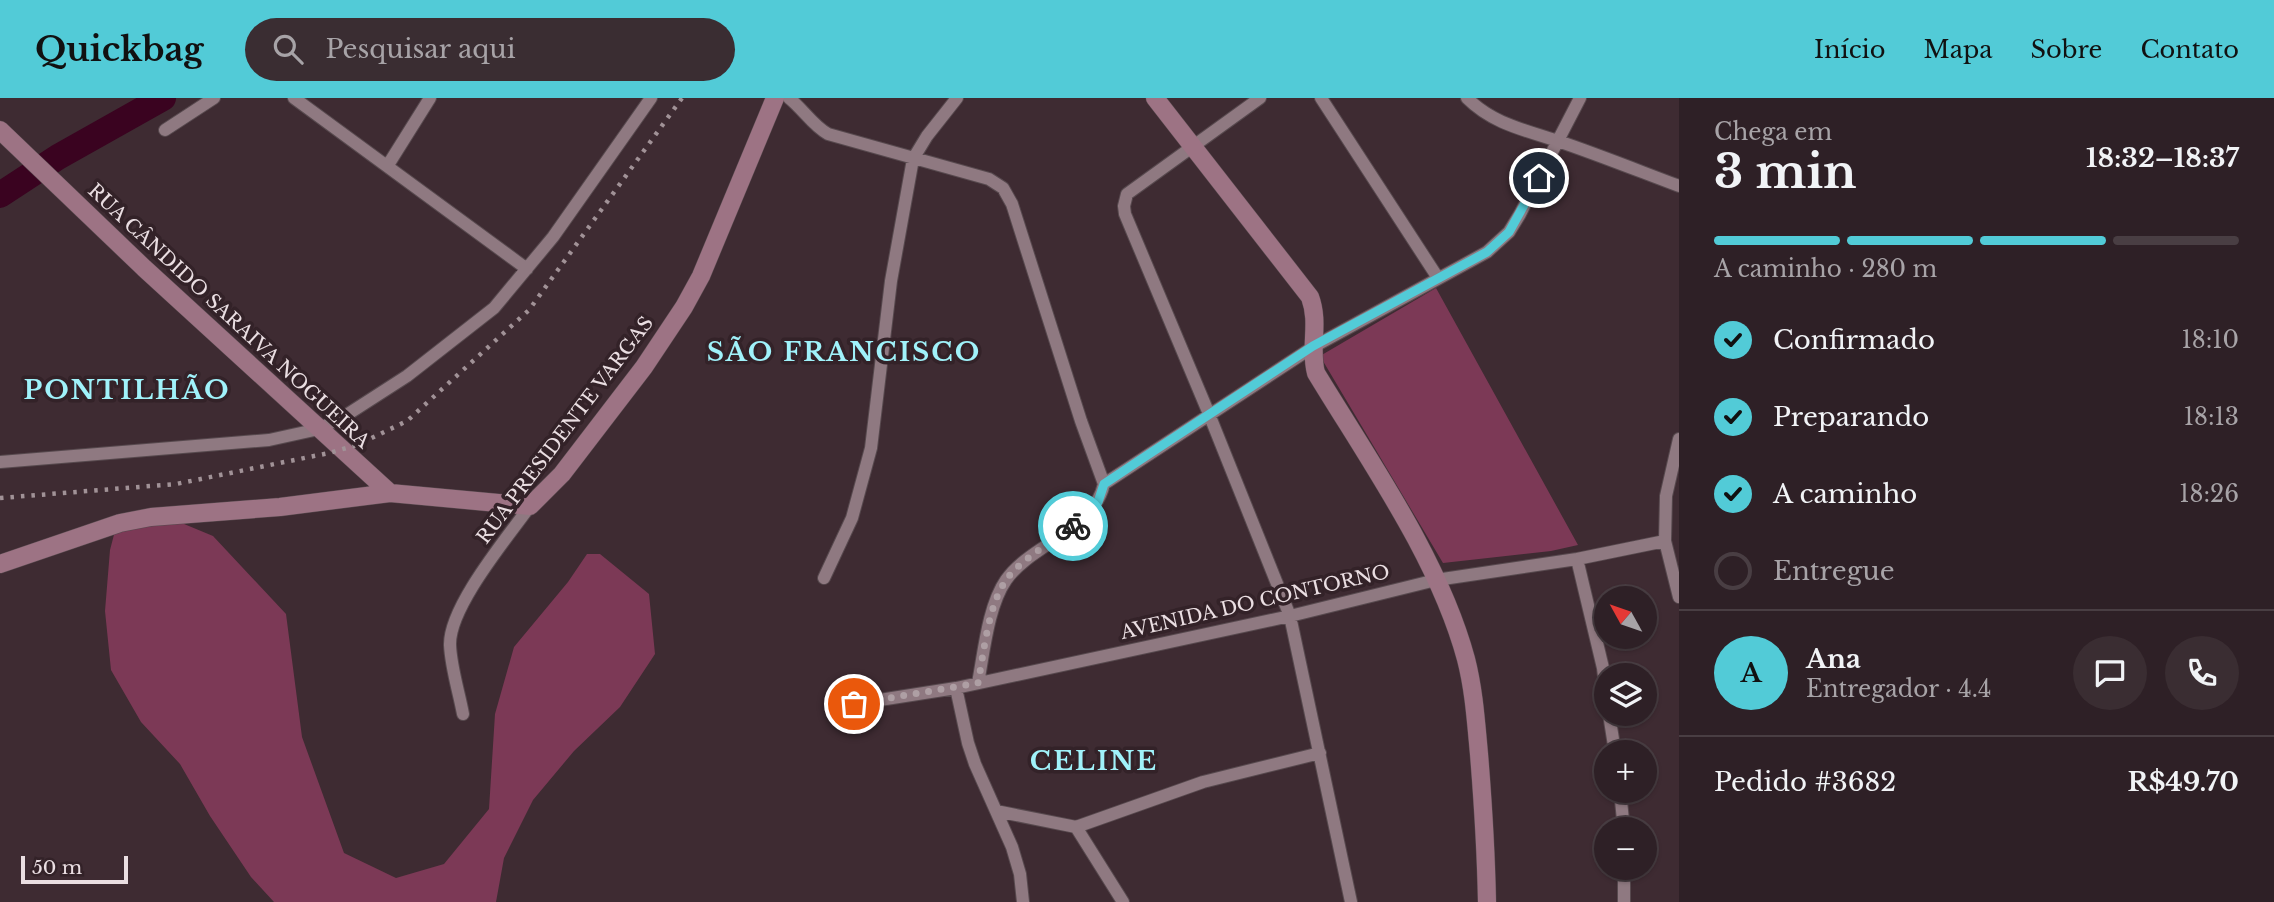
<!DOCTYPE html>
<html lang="pt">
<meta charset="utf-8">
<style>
body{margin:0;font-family:"Libre Baskerville",serif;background:#3a2d32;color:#f1f3f6;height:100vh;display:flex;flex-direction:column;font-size:26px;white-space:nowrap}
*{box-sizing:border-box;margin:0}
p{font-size:23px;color:#a7a3a7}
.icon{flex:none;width:38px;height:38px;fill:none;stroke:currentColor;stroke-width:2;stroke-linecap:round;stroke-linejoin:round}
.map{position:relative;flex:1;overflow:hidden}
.drawer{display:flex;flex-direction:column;background:#2e2026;width:595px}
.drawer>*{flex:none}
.needle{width:46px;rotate:310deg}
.controls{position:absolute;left:1594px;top:488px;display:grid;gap:14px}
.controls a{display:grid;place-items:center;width:63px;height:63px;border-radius:50%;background:#2e2026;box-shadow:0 2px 5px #0004,0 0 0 2px #493e43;font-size:35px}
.scale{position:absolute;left:21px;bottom:18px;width:107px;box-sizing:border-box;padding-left:7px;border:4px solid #eadee2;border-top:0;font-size:19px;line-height:24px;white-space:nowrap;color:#eadee2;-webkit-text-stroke:5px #332228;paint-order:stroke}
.pin{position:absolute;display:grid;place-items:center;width:60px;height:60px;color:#fff;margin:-30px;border:4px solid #fff;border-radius:50%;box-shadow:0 2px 7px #0007}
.courier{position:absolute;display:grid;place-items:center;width:70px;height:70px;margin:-35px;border:5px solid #52cbd7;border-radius:50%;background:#fff;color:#222;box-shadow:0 2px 9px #0007}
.head em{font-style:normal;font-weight:700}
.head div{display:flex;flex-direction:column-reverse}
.head{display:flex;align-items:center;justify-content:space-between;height:119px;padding:0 35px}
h1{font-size:46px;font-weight:700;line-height:52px}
.bar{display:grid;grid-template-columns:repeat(4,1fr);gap:10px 7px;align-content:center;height:84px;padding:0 35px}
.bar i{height:9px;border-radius:5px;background:#493e43}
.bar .current{background:#52cbd7}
.bar p{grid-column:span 4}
.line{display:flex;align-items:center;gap:18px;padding:0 35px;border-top:2px solid #493e43}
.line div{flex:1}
.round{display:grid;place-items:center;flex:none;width:74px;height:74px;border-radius:37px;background:#3a2d32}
ol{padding:0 35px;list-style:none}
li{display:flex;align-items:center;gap:21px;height:77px}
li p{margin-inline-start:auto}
li .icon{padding:7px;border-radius:50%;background:#52cbd7;color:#111;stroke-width:4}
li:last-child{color:#a7a3a7}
li i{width:38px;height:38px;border:4px solid #493e43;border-radius:50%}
header{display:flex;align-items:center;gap:42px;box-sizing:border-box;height:98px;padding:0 35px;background:#52cbd7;color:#111}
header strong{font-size:33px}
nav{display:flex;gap:38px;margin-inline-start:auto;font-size:24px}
.search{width:490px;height:63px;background:#3a2d32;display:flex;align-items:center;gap:18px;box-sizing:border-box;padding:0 24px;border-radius:38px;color:#a7a3a7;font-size:26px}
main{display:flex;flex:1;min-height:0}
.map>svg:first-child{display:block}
.green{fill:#7c3956}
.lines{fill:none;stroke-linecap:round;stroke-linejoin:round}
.river{stroke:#3a0320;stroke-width:26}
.street-casing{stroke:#57494e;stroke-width:14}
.secondary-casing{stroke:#57494e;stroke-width:19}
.street{stroke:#8f7981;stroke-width:12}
.secondary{stroke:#9d7384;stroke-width:18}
.rail{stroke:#a19297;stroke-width:4.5;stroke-dasharray:3.5 7;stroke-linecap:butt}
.done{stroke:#ae9fa4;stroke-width:7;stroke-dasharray:0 12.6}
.route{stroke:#52cbd7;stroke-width:9}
.labels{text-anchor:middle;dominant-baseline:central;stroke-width:7;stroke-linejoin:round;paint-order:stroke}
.street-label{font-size:19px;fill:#eadee2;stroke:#332228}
.district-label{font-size:26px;font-weight:bold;letter-spacing:2px;fill:#a0f2fa;stroke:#332228}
</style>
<header>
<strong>Quickbag</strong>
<div class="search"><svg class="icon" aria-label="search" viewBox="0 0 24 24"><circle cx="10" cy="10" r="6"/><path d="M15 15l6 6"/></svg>Pesquisar aqui</div>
<nav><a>Início</a><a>Mapa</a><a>Sobre</a><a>Contato</a></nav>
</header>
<main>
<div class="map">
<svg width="1679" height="804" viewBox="0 0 1679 804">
<rect width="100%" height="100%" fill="#3e2b32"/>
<!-- green -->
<path class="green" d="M1436,190L1578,447L1551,453L1443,465L1320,258Z
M172,421L213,438L286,516L302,639L344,755L396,780L444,766L489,711L495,616L514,549L568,484L587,456H600L649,496L655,556L620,609L574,653L533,702L504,760L496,804H274L251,779L210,718L180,666L141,624L111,572L105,513L110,452L116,429Z"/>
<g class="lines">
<!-- river -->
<path class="river" d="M0,97L58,59L163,0"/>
<defs>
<path id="street" d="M294,0L527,171
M789,0C803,11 813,28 828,36L989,81L1003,90L1012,106L1081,323L1104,386C1093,433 1031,446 1006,482C988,508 984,554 978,585
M1260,0L1127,96L1124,108L1125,116L1209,316L1290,518L1351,804
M1321,0L1438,180
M1467,0C1493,26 1525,32 1558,43C1599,57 1639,73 1679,88
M165,32L214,0
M388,67L430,0
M1679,341L1666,398L1665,443L1679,499
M0,364L269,342L319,331L348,316L407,278L494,210L553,139L651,0
M1104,386L1313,249L1487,154L1509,134L1520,116L1580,0
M1577,461L1603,570L1606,596
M824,480L852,420L871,350L891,183L913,61L927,38L957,0
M956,590L968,645L975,666L1012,749L1020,776L1023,804
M854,606L956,590L1290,518L1436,482L1577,461L1665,443
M463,616C459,594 451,570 450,547C449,509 507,440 530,408
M1609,616L1615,654
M1620,693L1624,732
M996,713L1076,729L1123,804
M1076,729L1203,684L1320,655
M1624,804V770"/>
<path id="secondary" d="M1155,0L1310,199C1320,226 1309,249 1316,275C1370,364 1439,461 1466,561C1474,592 1476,624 1479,656C1483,705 1486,754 1487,804
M0,32L144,170L390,395
M0,466L120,425L151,419L280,409L390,395L530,408L562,376L644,269L684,209L701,178L775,0"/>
</defs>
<!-- street casing -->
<use href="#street" class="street-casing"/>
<!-- secondary casing -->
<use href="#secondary" class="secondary-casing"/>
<!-- street -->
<use href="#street" class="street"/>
<!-- secondary -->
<use href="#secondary" class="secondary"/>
<!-- rail -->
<path class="rail" d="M0,400L176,386L329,355L357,347L407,323L529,212L682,0"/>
</g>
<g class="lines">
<!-- done -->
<path class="done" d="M854,606L978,585C984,554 988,508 1006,482C1019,463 1054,442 1073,428"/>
<!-- route -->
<path class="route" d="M1073,428L1098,404L1104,386L1146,358L1313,248L1487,154L1509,134L1539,80"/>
</g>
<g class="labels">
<!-- street labels -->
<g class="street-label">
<text transform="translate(229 218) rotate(43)">RUA CÂNDIDO SARAIVA NOGUEIRA</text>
<text transform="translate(565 332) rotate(-53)">RUA PRESIDENTE VARGAS</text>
<text transform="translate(1255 504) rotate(-13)">AVENIDA DO CONTORNO</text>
</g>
<!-- district labels -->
<g class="district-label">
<text x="844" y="254">SÃO FRANCISCO</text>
<text x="127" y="292">PONTILHÃO</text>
<text x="1094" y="663">CELINE</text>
</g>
</g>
</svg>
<div class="controls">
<a><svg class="needle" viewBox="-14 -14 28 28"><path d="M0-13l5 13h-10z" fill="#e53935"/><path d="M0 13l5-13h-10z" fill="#a7a3a7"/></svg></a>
<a><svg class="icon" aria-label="layers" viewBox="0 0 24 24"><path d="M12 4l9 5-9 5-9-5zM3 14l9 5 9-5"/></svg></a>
<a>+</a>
<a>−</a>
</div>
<div class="scale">50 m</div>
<div class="pin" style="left:854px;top:606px;background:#ea580c"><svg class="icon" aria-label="bag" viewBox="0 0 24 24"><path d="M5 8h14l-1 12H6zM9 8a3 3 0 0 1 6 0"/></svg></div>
<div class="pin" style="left:1539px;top:80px;background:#1f2937"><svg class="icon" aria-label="home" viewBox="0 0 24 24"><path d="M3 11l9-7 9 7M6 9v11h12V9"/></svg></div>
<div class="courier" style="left:1073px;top:428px"><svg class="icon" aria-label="bike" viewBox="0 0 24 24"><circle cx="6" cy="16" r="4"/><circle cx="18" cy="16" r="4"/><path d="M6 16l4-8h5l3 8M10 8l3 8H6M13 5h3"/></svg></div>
</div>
<section class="drawer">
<div class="head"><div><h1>3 min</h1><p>Chega em</p></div><em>18:32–18:37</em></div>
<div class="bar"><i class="current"></i><i class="current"></i><i class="current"></i><i></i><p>A caminho · 280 m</p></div>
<ol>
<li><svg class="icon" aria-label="check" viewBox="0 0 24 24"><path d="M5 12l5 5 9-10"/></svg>Confirmado<p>18:10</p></li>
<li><svg class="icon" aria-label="check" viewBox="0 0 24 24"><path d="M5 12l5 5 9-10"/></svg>Preparando<p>18:13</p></li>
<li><svg class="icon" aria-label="check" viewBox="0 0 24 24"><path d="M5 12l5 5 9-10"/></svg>A caminho<p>18:26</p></li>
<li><i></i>Entregue</li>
</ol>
<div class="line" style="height:126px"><b class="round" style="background:#52cbd7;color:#111">A</b><div><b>Ana</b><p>Entregador · 4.4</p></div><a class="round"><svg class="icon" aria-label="chat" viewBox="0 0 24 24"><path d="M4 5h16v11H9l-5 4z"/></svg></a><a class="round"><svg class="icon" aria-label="phone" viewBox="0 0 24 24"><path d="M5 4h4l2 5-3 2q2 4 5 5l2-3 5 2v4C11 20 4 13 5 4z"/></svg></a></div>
<div class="line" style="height:91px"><div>Pedido #3682</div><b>R$49.70</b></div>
</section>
</main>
